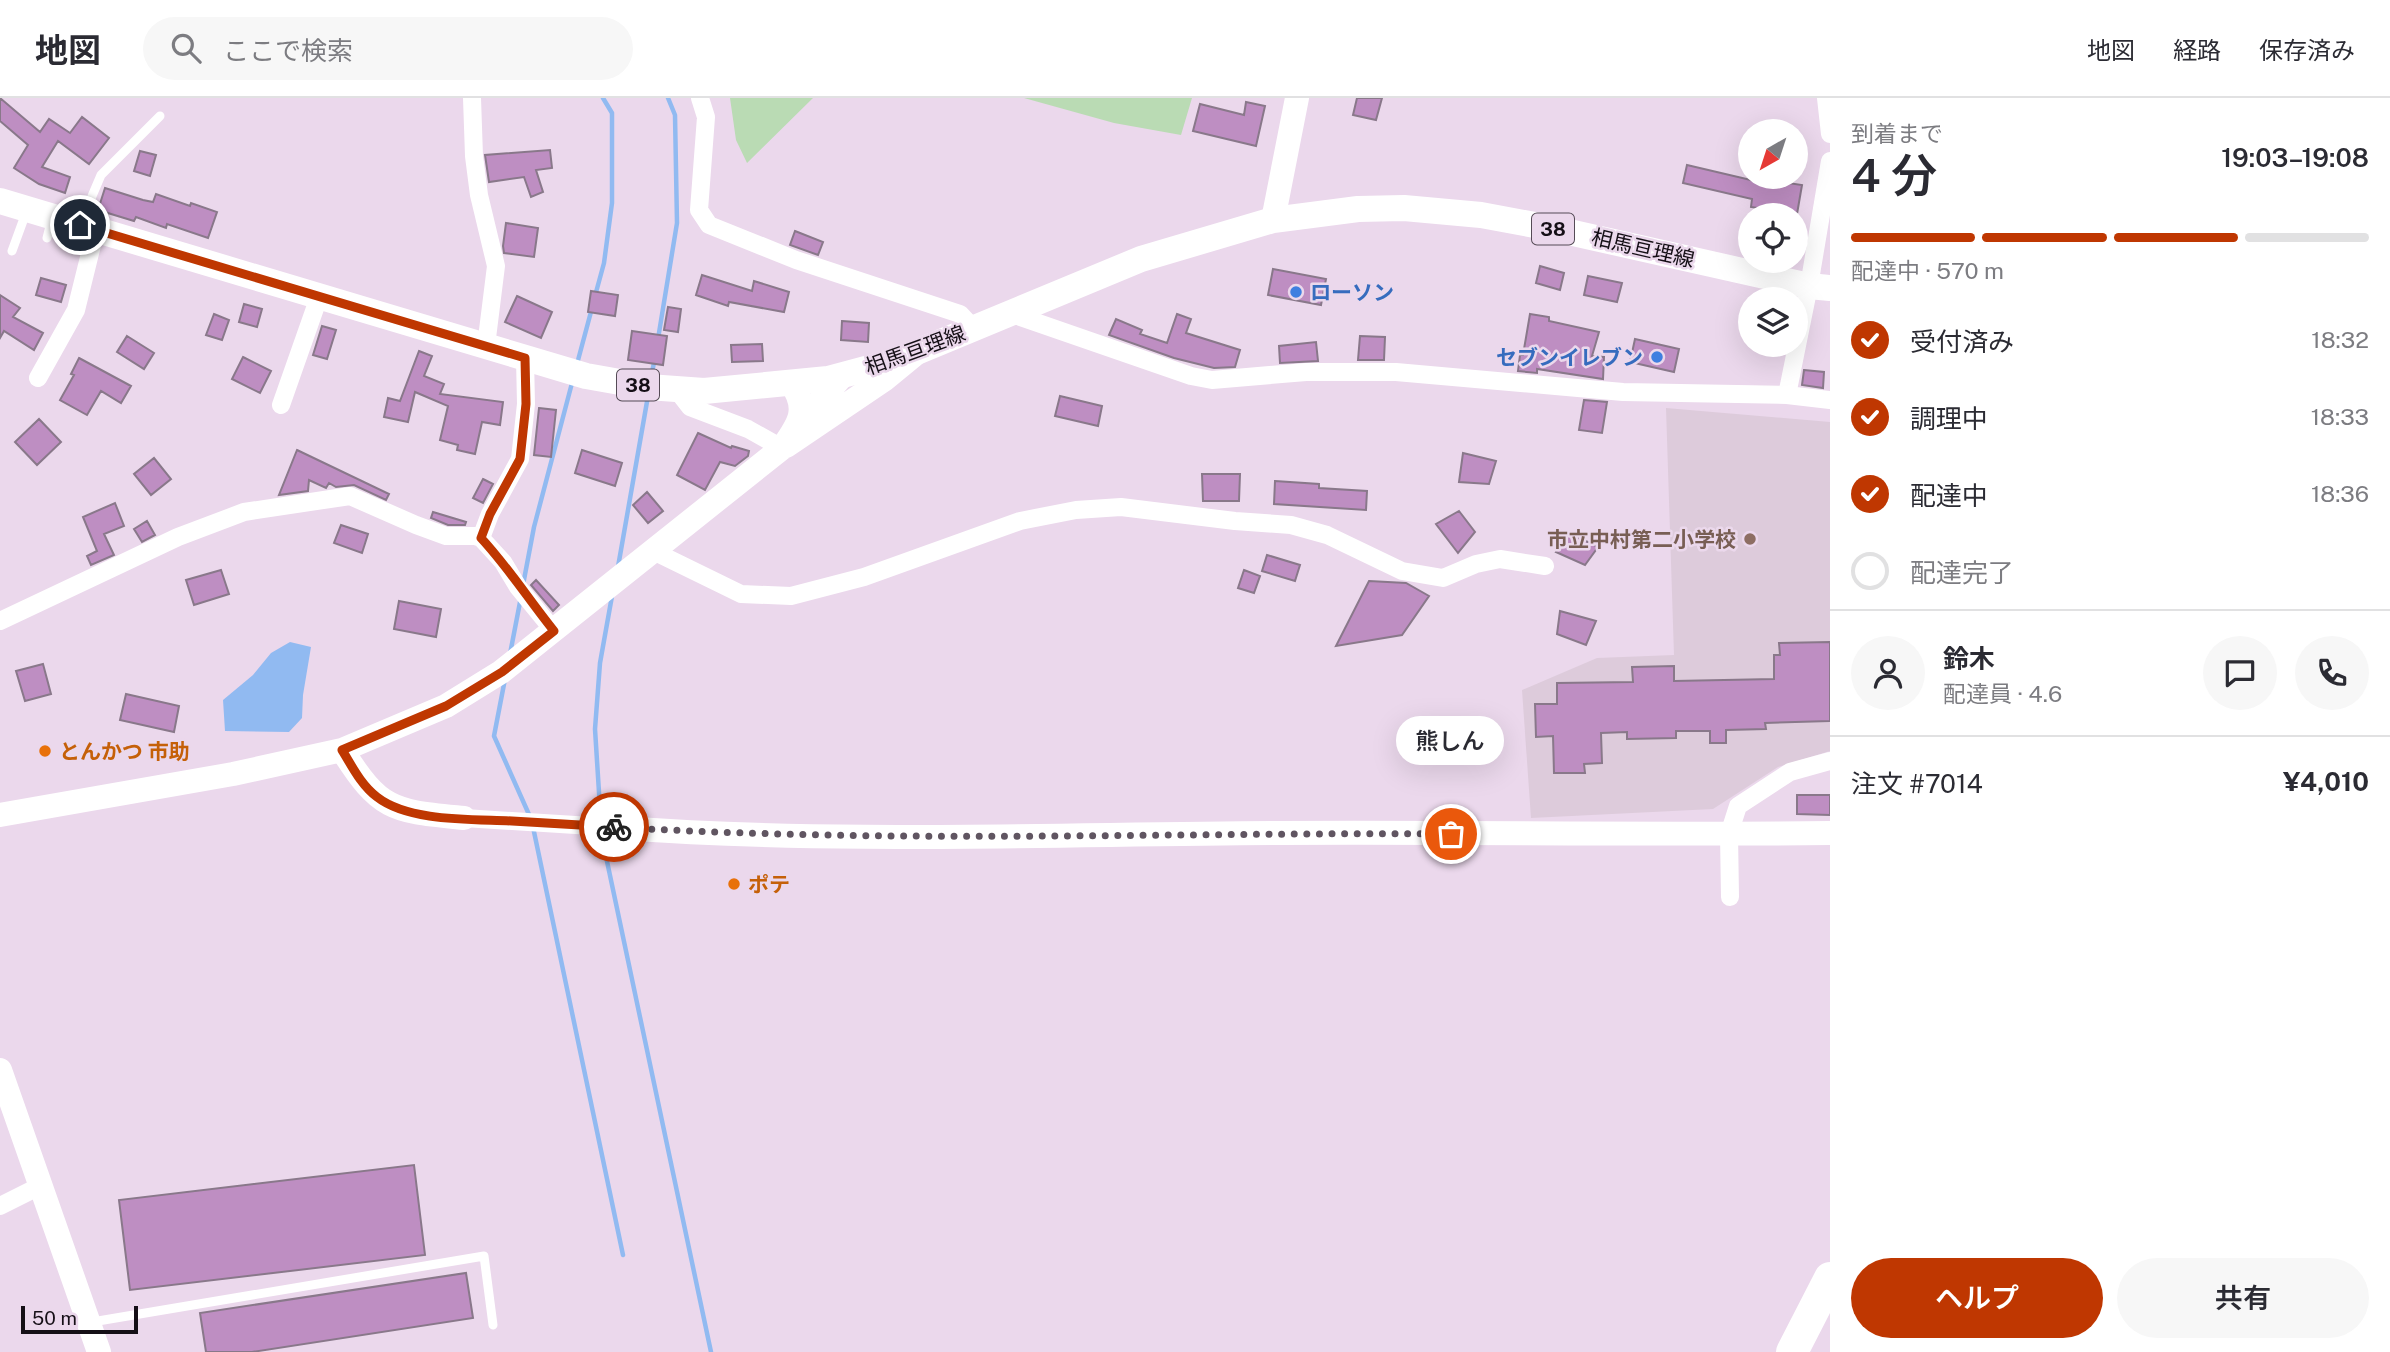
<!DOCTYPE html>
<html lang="ja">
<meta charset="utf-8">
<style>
body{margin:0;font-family:"Public Sans","Noto Sans JP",sans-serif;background:#f7f7f7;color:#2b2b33;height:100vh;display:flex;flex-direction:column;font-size:26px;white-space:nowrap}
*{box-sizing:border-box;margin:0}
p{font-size:23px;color:#7c7c81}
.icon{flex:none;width:38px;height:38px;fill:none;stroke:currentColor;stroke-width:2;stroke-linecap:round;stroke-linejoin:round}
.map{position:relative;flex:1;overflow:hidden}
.sheet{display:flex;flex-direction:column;background:#fff;width:560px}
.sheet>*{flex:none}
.needle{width:46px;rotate:219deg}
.controls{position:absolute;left:1738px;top:21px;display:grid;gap:14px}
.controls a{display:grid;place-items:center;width:70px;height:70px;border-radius:50%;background:#fff;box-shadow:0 7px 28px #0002;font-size:35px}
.scale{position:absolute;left:21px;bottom:18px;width:117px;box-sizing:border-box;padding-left:7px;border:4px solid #150f16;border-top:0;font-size:19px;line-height:24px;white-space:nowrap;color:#150f16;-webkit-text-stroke:5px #ebd8ec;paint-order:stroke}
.pin{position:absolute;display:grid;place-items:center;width:60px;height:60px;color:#fff;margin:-30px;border:4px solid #fff;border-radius:50%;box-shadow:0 2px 7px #0007}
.courier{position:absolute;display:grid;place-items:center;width:70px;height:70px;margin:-35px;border:5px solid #bf3701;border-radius:50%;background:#fff;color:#222;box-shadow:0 2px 9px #0007}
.bubble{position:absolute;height:49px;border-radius:24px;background:#fff;box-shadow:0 7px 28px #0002;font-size:23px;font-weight:600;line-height:49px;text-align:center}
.summary em{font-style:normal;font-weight:600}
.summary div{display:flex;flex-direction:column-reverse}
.summary{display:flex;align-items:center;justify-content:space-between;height:119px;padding:0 21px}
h1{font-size:46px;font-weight:600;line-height:52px}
.bar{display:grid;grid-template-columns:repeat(4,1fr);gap:10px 7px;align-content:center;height:84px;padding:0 21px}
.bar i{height:9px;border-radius:5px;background:#e1e1e2}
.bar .on{background:#bf3701}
.bar p{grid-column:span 4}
.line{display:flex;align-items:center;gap:18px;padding:0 21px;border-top:2px solid #e1e1e2}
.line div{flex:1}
.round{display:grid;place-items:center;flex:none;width:74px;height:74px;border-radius:37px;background:#f7f7f7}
ol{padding:0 21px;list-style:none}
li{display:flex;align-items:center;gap:21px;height:77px}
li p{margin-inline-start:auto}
li .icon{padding:7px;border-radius:50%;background:#bf3701;color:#fff;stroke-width:4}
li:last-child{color:#7c7c81}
li i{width:38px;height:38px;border:4px solid #e1e1e2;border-radius:50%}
.button{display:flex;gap:14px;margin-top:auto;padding:14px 21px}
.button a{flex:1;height:80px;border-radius:42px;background:#bf3701;color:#fff;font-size:28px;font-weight:600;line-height:80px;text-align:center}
.button a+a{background:#f7f7f7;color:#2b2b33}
header{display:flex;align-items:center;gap:42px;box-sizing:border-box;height:98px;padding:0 35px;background:#fff;border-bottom:2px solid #e1e1e2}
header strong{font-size:33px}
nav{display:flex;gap:38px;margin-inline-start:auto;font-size:24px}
.search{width:490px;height:63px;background:#f7f7f7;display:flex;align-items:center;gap:18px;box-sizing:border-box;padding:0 24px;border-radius:38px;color:#7c7c81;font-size:26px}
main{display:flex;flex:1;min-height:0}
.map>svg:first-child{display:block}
.education{fill:#ddcbdb}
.green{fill:#badbb4}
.water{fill:#91baf1}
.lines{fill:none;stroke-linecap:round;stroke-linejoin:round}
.stream{stroke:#91baf1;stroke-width:4.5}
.building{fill:#be8ec2;stroke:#89788a;stroke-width:2}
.lane{stroke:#fff;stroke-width:9}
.street{stroke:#fff;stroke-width:18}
.secondary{stroke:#fff;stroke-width:24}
.primary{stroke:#fff;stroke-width:26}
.highway{stroke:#fff;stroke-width:32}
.done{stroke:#605561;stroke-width:7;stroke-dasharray:0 12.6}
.route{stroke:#bf3701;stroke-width:9}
.shop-dot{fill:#3f7fe0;stroke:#ebd8ec;stroke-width:2.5}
.education-dot{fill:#8d6e63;stroke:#ebd8ec;stroke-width:2.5}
.food-dot{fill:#e8710a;stroke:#ebd8ec;stroke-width:2.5}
.labels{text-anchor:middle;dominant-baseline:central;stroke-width:5;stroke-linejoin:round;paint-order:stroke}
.shield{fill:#ebd8ec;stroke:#554b56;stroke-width:2}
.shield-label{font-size:19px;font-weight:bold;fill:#150f16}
.street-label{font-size:21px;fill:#150f16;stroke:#ebd8ec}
.shop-label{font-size:21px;font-weight:bold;fill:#366cbe;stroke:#ebd8ec;text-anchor:start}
.education-label{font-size:21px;font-weight:bold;fill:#785e54;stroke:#ebd8ec;text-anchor:end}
.food-label{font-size:21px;font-weight:bold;fill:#c56008;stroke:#ebd8ec;text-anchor:start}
</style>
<header>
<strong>地図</strong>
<div class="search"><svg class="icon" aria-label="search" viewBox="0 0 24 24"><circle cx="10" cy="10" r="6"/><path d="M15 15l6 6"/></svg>ここで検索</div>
<nav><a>地図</a><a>経路</a><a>保存済み</a></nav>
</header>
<main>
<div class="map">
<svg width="1830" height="1254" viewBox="0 0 1830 1254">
<rect width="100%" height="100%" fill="#ebd8ec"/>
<!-- education -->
<path class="education" d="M1666,310L1830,324V653L1778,669L1713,711L1531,720L1522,592L1597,560L1674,557Z"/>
<!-- green -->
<path class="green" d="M730,0H813L747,65L736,42Z
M1024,0H1192L1181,37L1114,25Z"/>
<!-- water -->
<path class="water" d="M290,544L311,549L303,597L302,620L289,634L225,633L223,602L253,577L271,555Z"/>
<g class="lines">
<!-- stream -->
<path class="stream" d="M595,198L604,165L612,105V15L603,0
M658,241L677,125L675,17L668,0
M577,266L592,210
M651,279L655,260
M618,469L648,298
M523,487L534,429L572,285
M510,556L521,499
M505,581L494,638L531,721
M601,726L595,631L600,565L612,498
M533,729L623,1157
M601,735L711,1254"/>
</g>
<!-- building -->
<path class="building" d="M0,0L40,34L49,21L70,35L82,19L109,40L89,66L58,43L42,69L70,79L65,95L39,86L14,70L28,47L0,23Z
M1357,0H1382L1376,22L1353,17Z
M1246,4L1265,8L1256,48L1193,33L1200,6L1244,17Z
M550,52L552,70L536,72L543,94L531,99L524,79L489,84L485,57Z
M140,53L156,57L150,78L134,73Z
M1687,67L1755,83V80L1802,87L1797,116L1751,109L1752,101L1683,85Z
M105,90L143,102L153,104L156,96L190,108L191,105L217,114L208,140L167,126L166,130L136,119L134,123L98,112Z
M506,125L538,130L534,159L504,155L503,148Z
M795,133L823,144L818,157L790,147Z
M1540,168L1564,175L1560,192L1536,185Z
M1273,171L1326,181L1321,207L1268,197Z
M702,177L752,193L754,183L789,194L784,214L729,204L728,208L696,197Z
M1588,178L1622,185L1617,204L1584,197Z
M41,180L66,187L61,204L36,197Z
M591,193L618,197L615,218L588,214Z
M0,197L20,210L13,219L43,235L34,252L4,233L0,240Z
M517,198L552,214L541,240L505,224Z
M244,206L262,211L257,229L239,224Z
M668,209L681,211L678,234L664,232Z
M214,216L229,222L222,242L206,237Z
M1177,216L1191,221L1186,235L1240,252L1235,269L1214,270L1174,260L1109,237L1116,221L1142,232L1140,236L1167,245Z
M1530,216L1549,219V223L1599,234L1592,258L1604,259L1603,281L1537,271V275L1518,273L1520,257H1523Z
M842,223L869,225L868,244L841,242Z
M322,228L336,232L327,261L313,257Z
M632,233L667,238L663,267L628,262Z
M127,238L154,255L144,271L117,254Z
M1360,238L1385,239L1384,262H1358Z
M1635,241L1679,251L1674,274L1630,264Z
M1316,244L1318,263L1280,265L1279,248Z
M762,246L763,263L732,264L731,247Z
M419,253L432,258L424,278L444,286L440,296L503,304L500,327L482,324L475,356L457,352L458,347L440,342L448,308L415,294L408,324L384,319L388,300L400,303Z
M243,259L271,273L260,295L232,281Z
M79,260L131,288L121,305L101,293L87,317L60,302L74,277L71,276Z
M1804,272L1824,274L1823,290L1802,287Z
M1060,298L1102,308L1098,328L1055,318Z
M1584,302L1607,304L1602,335L1579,332Z
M539,310L556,312L551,359L534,357Z
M39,321L61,344L37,367L15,344Z
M698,335L731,350L732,348L749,353L748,358L735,368L720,364L705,392L677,377Z
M297,352L389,396L386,402L354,387L336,389L329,385L326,390L309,382L308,393L279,397Z
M582,352L622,365L615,388L575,375Z
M1463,355L1496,363L1489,386L1459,384Z
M154,360L171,381L151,397L134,376Z
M1202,376H1240L1239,403H1203Z
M483,381L493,386L483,405L473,400Z
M1275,383L1319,386V390L1367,393L1366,412L1274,406Z
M647,394L663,413L648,425L633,407Z
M115,405L124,428L104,436L114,457L91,467L87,458L97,453L83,419Z
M1459,413L1475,434L1458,455L1436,426Z
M433,414L466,424L465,427H448L431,420Z
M147,423L155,437L142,444L134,431Z
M341,427L368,436L362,455L334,445Z
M1570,435L1598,449L1585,467L1556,454Z
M1267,457L1300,467L1295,483L1262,473Z
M221,472L229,496L194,507L186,482Z
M1244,472L1260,478L1254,495L1238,490Z
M536,482L559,507L553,513L531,487Z
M1369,483L1406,485L1429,498L1402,537L1336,548Z
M399,503L441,511L436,539L394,531Z
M1560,513L1596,523L1586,547L1557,536Z
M1830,544V623L1765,625L1766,631L1726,632V645H1710V633H1676V640L1627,641V634L1601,635L1602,665L1584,666L1585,675H1554L1553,638L1536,639L1535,606H1557V585L1633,584L1632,569L1674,568V583L1774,581V557H1780L1779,545Z
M43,566L51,596L25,603L16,573Z
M126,596L179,608L174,634L120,622Z
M1797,697H1830V717L1797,716Z
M414,1067L425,1157L130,1192L119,1102Z
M466,1175L473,1220L252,1254H206L200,1215Z"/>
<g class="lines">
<!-- lane -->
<path class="lane" d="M81,124L101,77L160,18
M47,140L52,120
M12,153L27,112
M92,1224L484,1158L493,1227"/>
<!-- street -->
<path class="street" d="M472,0L474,58L479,97L496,168L486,248
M700,0L706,19L699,112L709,127L796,162L960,216L974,231
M1826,0L1830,36
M1012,216L1191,278L1212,282L1306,274H1396L1623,294L1787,297L1830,302
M38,280L76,212L96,131
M676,291L690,309L748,331L782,350
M1787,297L1809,188L1830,63
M281,307L319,199
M481,440L490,416L520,361L526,306L525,260
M653,453L741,496L791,498L864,479L1020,423L1076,412L1121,409L1235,423L1291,427L1327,437L1402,473L1443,480L1476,466L1500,461L1545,468
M0,523L178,439L244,414L350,398L416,427L446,438H475L481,440L503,464L518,489L554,533
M464,720L623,730
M1730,799L1729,736L1738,708L1790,674L1830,663
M0,1108L42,1087"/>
<!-- secondary -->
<path class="secondary" d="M1273,122L1297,0
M797,329L843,277
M786,348L885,281L913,258
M342,652L446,608L501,574L782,350C798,327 810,312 791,285
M0,717L233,676L342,652C381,714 394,713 464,720
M623,730C840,746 1060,736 1278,735C1462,734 1646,737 1830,735
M0,972L99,1254"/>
<!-- primary -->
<path class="primary" d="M0,103L586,278L648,289L704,293L828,281L895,263L1141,161L1273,122L1358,111L1404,110L1481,117L1551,130L1809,188L1830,190"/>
<!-- highway -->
<path class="highway" d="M1792,1254L1830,1180"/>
</g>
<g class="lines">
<!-- done -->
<path class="done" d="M614,729C893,746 1172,734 1451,736"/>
<!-- route -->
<path class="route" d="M80,127L525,260L526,306L520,361L490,416L481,440C508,469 529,502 554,533L502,574L446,608L342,652C352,668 361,687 377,699C409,724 473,721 512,723C546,725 580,727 614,729"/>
</g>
<!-- markers -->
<g class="shop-dot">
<circle cx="1296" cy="194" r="7"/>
<circle cx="1657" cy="259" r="7"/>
</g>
<circle class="education-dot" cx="1750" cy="441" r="7"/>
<g class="food-dot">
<circle cx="45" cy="653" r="7"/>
<circle cx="734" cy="786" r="7"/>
</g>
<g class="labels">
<!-- shield labels -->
<g class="shield">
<rect x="1532" y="115.5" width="42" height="31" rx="5"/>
<rect x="617" y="271.5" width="42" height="31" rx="5"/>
</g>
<g class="shield-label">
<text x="1553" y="131">38</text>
<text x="638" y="287">38</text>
</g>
<!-- street labels -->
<g class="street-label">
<text transform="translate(1643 150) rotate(13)">相馬亘理線</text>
<text transform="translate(915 252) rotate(-20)">相馬亘理線</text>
</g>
<!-- shop labels -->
<g class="shop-label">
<text x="1310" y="194">ローソン</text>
<text x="1643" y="259" text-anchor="end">セブンイレブン</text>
</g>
<!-- education labels -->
<g class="education-label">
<text x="1736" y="441">市立中村第二小学校</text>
</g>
<!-- food labels -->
<g class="food-label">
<text x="59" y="653">とんかつ 市助</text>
<text x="748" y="786">ポテ</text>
</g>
</g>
</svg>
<div class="controls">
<a><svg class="needle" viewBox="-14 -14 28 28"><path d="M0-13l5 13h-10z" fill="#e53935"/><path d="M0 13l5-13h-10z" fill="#7c7c81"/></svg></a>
<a><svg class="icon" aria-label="locate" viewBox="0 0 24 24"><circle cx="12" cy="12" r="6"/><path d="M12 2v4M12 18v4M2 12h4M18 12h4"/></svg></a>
<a><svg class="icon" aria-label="layers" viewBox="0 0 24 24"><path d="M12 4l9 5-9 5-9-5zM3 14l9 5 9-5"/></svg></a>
</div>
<div class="scale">50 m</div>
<div class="pin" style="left:1451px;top:736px;background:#ea580c"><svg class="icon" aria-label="bag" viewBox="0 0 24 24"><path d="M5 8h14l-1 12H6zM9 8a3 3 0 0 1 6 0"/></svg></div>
<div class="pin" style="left:80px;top:127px;background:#1f2937"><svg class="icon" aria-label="home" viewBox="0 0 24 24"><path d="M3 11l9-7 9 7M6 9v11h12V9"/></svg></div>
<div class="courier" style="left:614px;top:729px"><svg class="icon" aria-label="bike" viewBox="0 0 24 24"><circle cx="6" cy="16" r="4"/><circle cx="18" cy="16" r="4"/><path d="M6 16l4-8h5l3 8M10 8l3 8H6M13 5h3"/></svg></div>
<div class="bubble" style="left:1396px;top:618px;width:108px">熊しん</div>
</div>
<section class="sheet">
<div class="summary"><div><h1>4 分</h1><p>到着まで</p></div><em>19:03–19:08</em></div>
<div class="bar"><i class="on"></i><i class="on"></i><i class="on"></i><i></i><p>配達中 · 570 m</p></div>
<ol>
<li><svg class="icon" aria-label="check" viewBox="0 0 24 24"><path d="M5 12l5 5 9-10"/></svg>受付済み<p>18:32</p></li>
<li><svg class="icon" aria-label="check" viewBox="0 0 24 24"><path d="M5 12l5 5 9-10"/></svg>調理中<p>18:33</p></li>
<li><svg class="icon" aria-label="check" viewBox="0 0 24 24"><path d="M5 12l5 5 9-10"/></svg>配達中<p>18:36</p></li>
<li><i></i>配達完了</li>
</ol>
<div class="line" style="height:126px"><a class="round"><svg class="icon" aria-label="person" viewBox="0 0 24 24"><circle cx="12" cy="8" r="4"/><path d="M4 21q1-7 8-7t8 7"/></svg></a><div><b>鈴木</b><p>配達員 · 4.6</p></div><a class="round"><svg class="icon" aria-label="chat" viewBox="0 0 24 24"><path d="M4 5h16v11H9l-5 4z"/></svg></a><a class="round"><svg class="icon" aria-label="phone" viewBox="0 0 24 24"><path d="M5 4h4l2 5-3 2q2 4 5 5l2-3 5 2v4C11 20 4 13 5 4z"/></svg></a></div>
<div class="line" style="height:91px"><div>注文 #7014</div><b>¥4,010</b></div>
<div class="button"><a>ヘルプ</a><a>共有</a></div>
</section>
</main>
